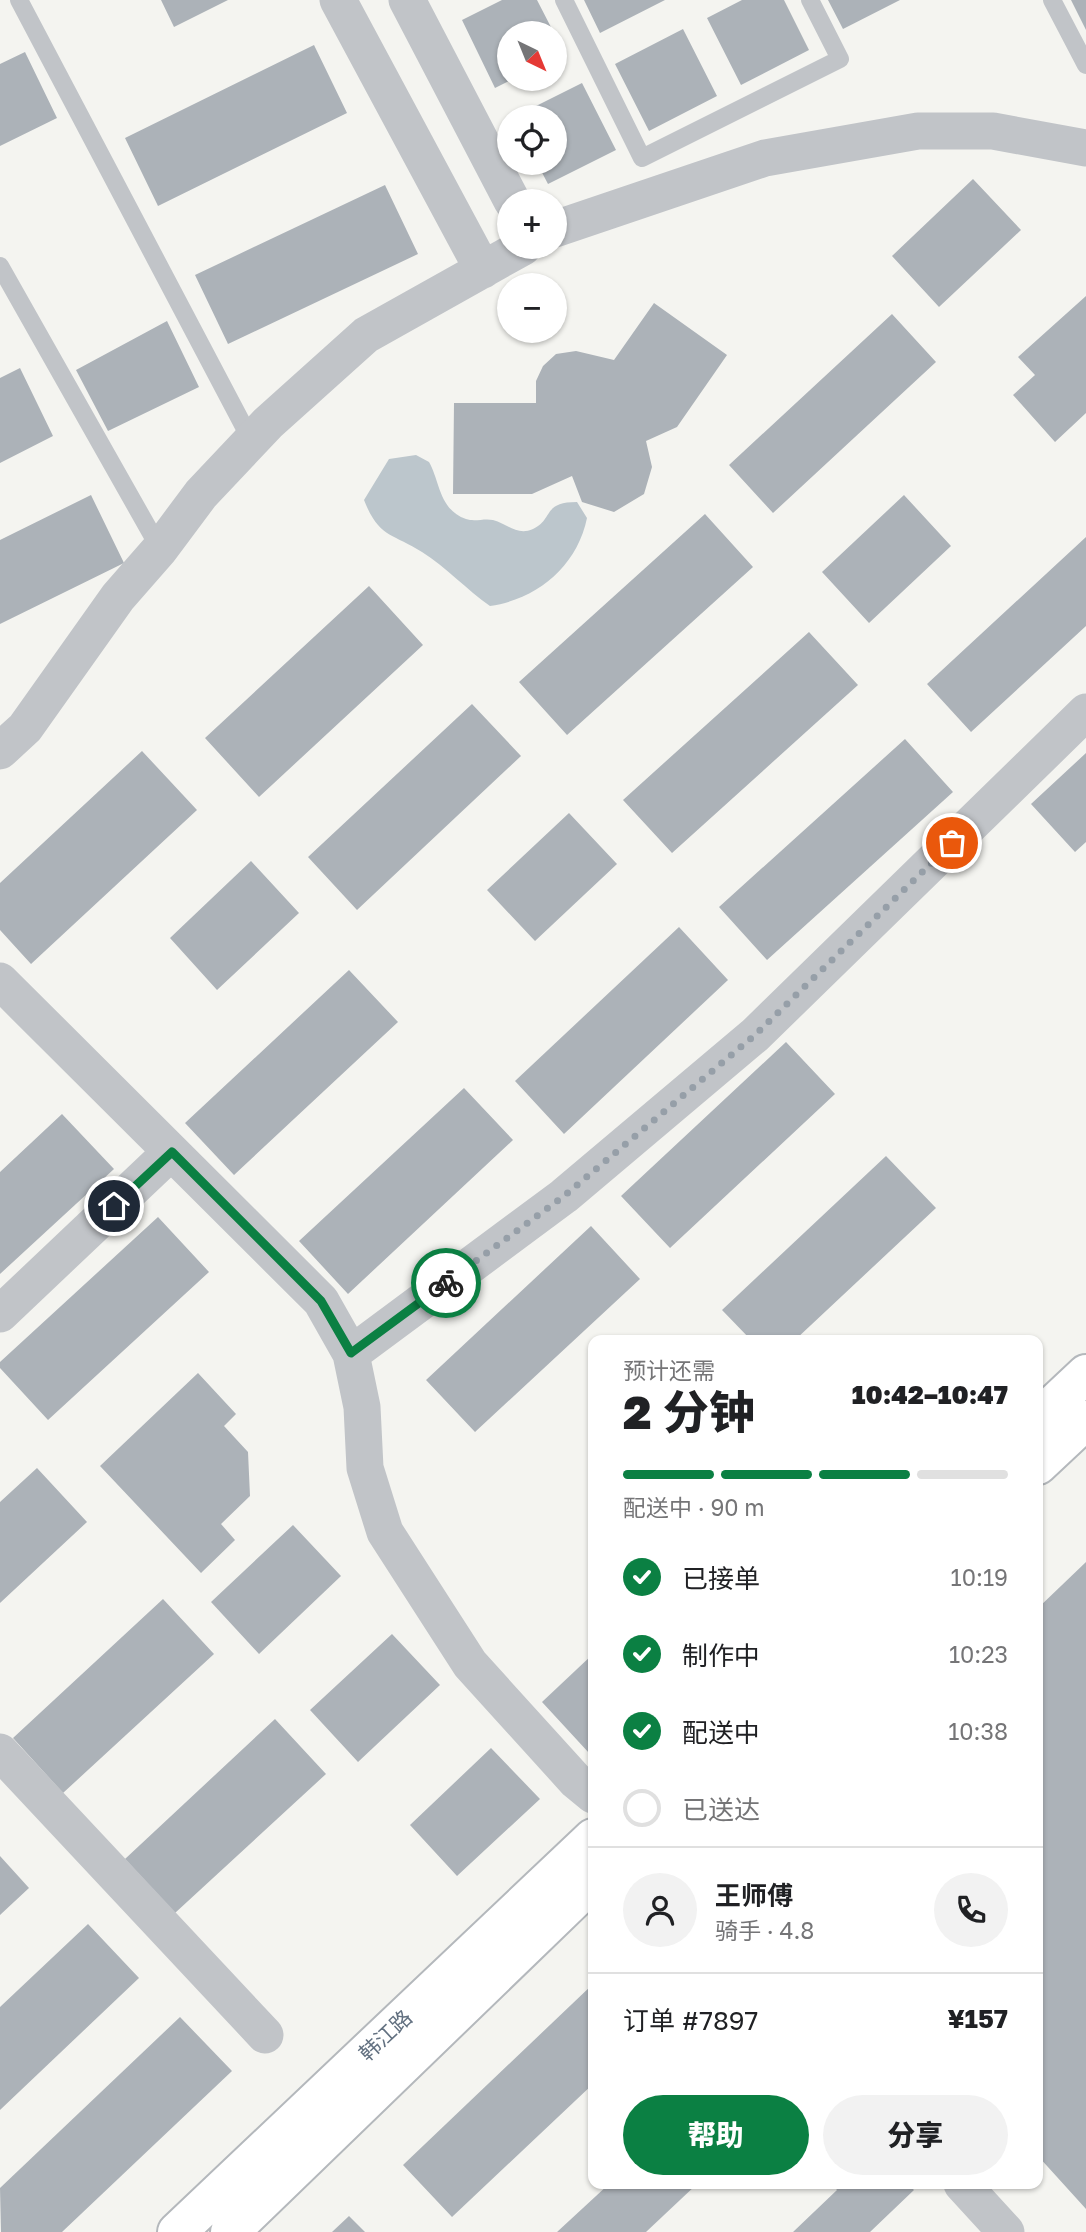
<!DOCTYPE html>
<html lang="zh">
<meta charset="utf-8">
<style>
body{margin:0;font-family:"Golos Text","Noto Sans SC",sans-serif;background:#f2f2f2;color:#202124;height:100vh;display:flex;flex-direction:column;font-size:26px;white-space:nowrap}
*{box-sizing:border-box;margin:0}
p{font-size:23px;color:#757577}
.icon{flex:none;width:38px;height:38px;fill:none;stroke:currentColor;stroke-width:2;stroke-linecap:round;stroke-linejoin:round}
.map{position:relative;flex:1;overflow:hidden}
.panel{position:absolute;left:588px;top:1335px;width:455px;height:854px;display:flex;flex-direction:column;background:#fff;border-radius:14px;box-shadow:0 2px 5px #0004}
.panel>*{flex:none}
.needle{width:46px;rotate:137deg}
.controls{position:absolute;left:497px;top:21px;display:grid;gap:14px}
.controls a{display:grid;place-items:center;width:70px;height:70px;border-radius:50%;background:#fff;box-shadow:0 2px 5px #0004;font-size:35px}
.pin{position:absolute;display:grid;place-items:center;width:60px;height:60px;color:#fff;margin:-30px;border:4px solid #fff;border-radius:50%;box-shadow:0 2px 7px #0007}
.courier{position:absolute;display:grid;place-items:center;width:70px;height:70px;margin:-35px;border:5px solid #0b8043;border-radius:50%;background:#fff;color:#222;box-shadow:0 2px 9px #0007}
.overview em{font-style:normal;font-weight:800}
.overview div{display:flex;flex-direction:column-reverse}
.overview{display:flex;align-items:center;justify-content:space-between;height:119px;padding:0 35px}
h1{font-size:46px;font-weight:800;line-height:52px}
.bar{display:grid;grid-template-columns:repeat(4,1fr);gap:10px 7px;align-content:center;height:84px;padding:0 35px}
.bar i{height:9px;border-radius:5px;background:#e0e0e0}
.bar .on{background:#0b8043}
.bar p{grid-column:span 4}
.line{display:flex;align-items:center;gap:18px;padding:0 35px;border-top:2px solid #e0e0e0}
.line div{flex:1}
.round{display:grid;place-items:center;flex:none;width:74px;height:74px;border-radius:37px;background:#f2f2f2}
ol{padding:0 35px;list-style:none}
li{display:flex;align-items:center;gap:21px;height:77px}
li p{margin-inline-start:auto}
li .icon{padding:7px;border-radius:50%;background:#0b8043;color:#fff;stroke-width:4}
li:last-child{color:#757577}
li i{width:38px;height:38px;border:4px solid #e0e0e0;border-radius:50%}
.cta{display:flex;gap:14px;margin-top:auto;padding:14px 35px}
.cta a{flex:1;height:80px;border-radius:42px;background:#0b8043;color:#fff;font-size:28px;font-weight:800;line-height:80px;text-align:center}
.cta a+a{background:#f2f2f2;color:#202124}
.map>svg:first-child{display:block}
.water{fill:#bcc6cc}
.building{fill:#acb2b8}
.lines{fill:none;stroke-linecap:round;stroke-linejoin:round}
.secondary-casing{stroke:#b4b8bc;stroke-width:42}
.lane{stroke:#c1c4c8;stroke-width:18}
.street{stroke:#c1c4c8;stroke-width:37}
.secondary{stroke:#fff;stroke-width:38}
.done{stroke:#969fa8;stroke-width:7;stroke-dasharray:0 12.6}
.route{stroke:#0b8043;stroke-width:9}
.labels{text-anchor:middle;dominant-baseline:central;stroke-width:7;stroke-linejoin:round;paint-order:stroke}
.street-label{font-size:21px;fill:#637181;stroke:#fff}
</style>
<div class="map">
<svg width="1086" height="2232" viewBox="0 0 1086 2232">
<rect width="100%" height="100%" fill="#f4f4f0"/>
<!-- water -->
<path class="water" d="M416,455L429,462C440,481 439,510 466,519C475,522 484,518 493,520C508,524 517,536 533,529C554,519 542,502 577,502L587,518C577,566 538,599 490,606C467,590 446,567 422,552C392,533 379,538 364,500L389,459Z"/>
<!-- building -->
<path class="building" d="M161,0H228L174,27Z
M502,0H537L554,33H509V79H513L495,88L462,20Z
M584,0H665L600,33Z
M742,0H784L809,50L741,85L707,18Z
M828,0H900L843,29Z
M1071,0H1086V30Z
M683,29L717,96L649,131L615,64Z
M314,45L347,113L158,206L125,138Z
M25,52L57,118L0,146V64Z
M582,83L616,150L548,184L537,163H555V117H514Z
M973,179L1021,230L939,307L892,256Z
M385,185L418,254L228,344L195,275Z
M1086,296V413L1055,442L1013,395L1035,375L1018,357Z
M654,303L727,355L677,427L646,441L652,467L644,494L614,512L582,502L572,476L532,494H453L454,403H536V381L543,366L556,354L576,351L614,360Z
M892,314L936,362L773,513L729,465Z
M167,321L199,387L108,431L76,370Z
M20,368L53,436L0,463V378Z
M91,495L124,563L0,624V540Z
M904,495L951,546L869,623L822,572Z
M705,514L753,567L567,735L519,682Z
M1086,537V626L971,732L927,684Z
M369,586L423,645L259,797L205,738Z
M809,632L858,685L672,853L623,800Z
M472,704L521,756L357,910L308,857Z
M905,739L953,792L767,960L719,907Z
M142,751L197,810L31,964L0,930V883Z
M1086,753V842L1075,852L1031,804Z
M569,813L617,864L535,941L487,890Z
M251,861L299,913L217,990L170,938Z
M679,927L728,980L564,1134L515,1081Z
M349,970L398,1022L234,1175L185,1123Z
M786,1042L835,1094L670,1248L621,1196Z
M464,1088L513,1140L348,1294L299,1241Z
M62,1114L114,1169L0,1274V1172Z
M886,1156L936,1208L795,1340H751L722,1310Z
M158,1217L209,1272L48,1420L0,1368V1362Z
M591,1226L640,1279L475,1432L426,1380Z
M198,1373L236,1414L224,1426L248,1452L250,1496L221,1524L235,1540L201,1573L100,1466Z
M37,1468L87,1522L0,1603V1502Z
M293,1525L341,1576L259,1654L211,1602Z
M1086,1562V2209L1038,2156V1608Z
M163,1599L214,1654L63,1793L13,1738Z
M392,1634L440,1685L358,1762L310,1710Z
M593,1654V1749L589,1753L542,1702Z
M275,1719L326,1774L175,1913L125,1859Z
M491,1748L540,1799L457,1876L410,1825Z
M0,1856L29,1888L0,1915Z
M88,1924L139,1978L0,2110V2007Z
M593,1984V2084L452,2217L403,2165Z
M180,2017L232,2071L62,2232H1L0,2188Z
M609,2184H697L646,2232H557Z
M832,2184H908L914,2190L870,2232H793L837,2190Z
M349,2216L365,2232H332Z"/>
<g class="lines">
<defs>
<path id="secondary" d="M1038,1419L1086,1374
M1038,1465L1086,1420
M177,2232L593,1838
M230,2232L593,1881"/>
</defs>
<!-- secondary casing -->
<use href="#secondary" class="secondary-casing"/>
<!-- lane -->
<path class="lane" d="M19,0L251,440
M564,0L642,158L840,59L810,0
M1052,0L1086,65
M0,266L160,549"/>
<!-- street -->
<path class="street" d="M338,0L483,270
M407,0L512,201
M555,229L765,158L918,131H993L1086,148
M0,751L25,728L118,597L160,549L201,494L268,423L366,335L523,247
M0,981L321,1301L351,1354L362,1407L365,1468L385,1532L470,1664L576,1781L593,1795
M0,1314L171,1152
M351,1354L564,1196L755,1035L1086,712
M0,1752L265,2035
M962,2184L1006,2232"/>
<!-- secondary -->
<use href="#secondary" class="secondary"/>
</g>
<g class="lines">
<!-- done -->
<path class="done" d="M446,1283L564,1196L755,1035L952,843"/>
<!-- route -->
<path class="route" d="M114,1206L172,1152L321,1301L351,1353L446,1283"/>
</g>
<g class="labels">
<!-- street labels -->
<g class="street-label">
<text transform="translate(385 2035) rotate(-43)">韩江路</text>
</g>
</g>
</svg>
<div class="controls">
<a><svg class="needle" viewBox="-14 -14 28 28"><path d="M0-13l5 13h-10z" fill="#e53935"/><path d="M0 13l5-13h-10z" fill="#757577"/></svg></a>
<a><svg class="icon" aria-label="locate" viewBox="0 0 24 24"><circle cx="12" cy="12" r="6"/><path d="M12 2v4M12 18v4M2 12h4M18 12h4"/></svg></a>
<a>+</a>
<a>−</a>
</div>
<div class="pin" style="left:952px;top:843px;background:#ea580c"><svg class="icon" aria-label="bag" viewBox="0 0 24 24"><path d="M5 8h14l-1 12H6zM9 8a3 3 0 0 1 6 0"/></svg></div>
<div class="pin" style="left:114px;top:1206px;background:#1f2937"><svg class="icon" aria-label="home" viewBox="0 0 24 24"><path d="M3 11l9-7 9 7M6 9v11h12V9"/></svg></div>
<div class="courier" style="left:446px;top:1283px"><svg class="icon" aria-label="bike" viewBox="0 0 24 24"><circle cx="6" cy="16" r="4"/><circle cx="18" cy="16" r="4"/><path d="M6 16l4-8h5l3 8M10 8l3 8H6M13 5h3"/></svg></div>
<section class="panel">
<div class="overview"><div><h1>2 分钟</h1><p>预计还需</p></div><em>10:42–10:47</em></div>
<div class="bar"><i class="on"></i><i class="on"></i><i class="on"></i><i></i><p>配送中 · 90 m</p></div>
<ol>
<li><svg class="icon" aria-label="check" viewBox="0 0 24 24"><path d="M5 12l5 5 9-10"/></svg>已接单<p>10:19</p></li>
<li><svg class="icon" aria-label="check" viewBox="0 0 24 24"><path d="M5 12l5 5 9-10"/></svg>制作中<p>10:23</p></li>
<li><svg class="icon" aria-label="check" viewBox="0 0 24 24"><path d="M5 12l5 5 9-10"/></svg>配送中<p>10:38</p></li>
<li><i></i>已送达</li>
</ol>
<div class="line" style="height:126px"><a class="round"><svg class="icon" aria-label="person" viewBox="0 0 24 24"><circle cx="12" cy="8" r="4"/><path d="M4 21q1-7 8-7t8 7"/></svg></a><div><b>王师傅</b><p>骑手 · 4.8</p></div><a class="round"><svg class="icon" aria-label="phone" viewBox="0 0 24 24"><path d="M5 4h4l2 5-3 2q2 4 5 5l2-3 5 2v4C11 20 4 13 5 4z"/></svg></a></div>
<div class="line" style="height:91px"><div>订单 #7897</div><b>¥157</b></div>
<div class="cta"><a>帮助</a><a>分享</a></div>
</section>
</div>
